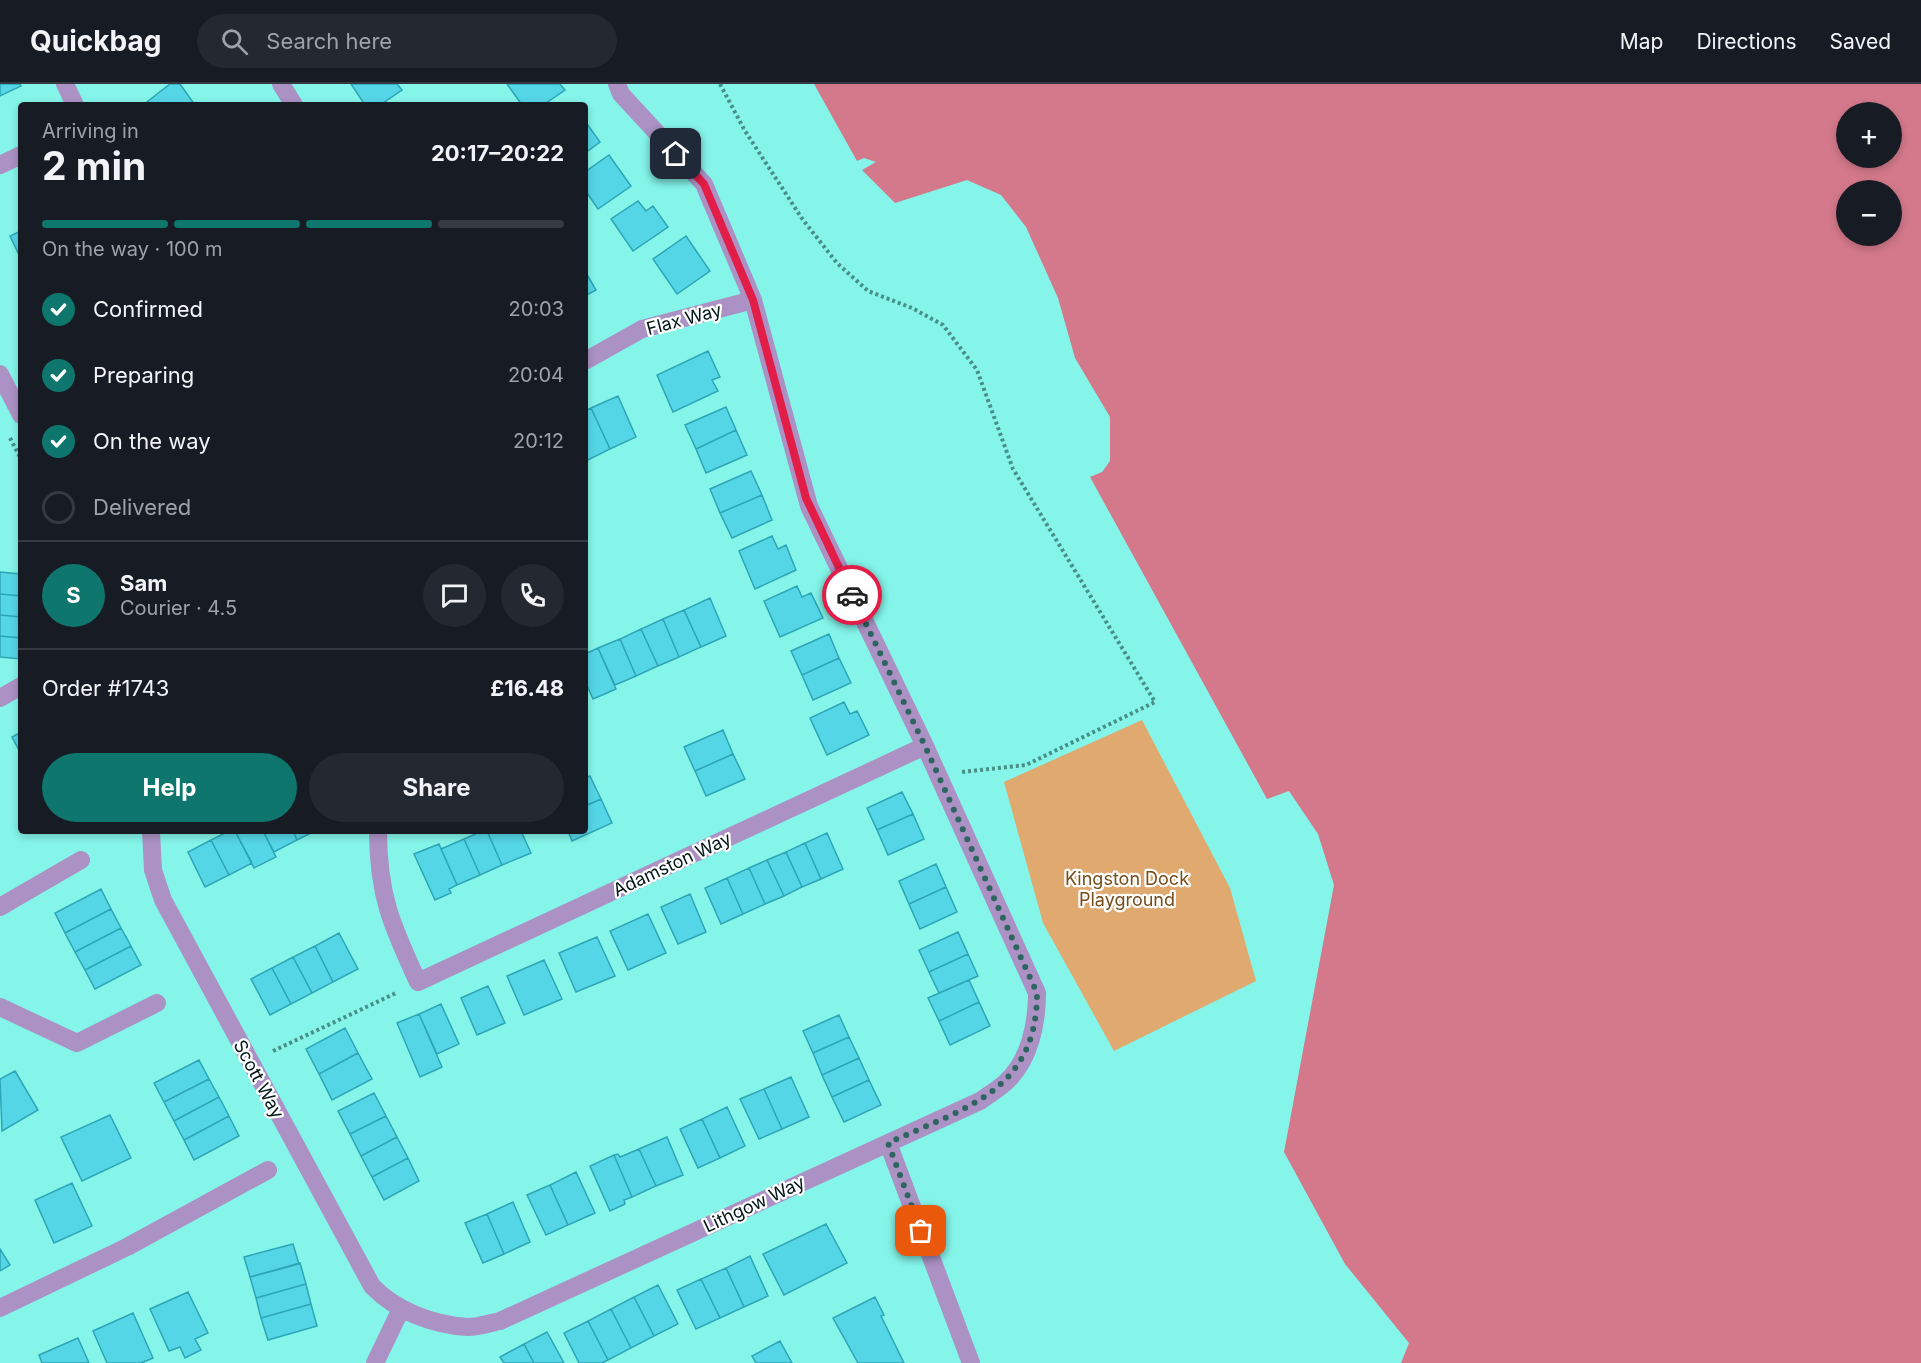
<!DOCTYPE html>
<meta charset="utf-8">
<style>
body{margin:0;font-family:Inter,sans-serif;background:#242831;color:#f1f3f6;height:100vh;display:flex;flex-direction:column;font-size:22px;white-space:nowrap}
*{box-sizing:border-box;margin:0}
p{font-size:20px;color:#9ea1a6}
.icon{flex:none;width:33px;height:33px;fill:none;stroke:currentColor;stroke-width:2;stroke-linecap:round;stroke-linejoin:round}
.map{position:relative;flex:1;overflow:hidden}
.sheet{position:absolute;left:18px;top:18px;width:570px;height:732px;display:flex;flex-direction:column;background:#171b24;border-radius:6px;box-shadow:0 3px 9px #0003}
.sheet>*{flex:none}
.controls{position:absolute;left:1836px;top:18px;display:grid;gap:12px}
.controls a{display:grid;place-items:center;width:66px;height:66px;border-radius:50%;background:#171b24;box-shadow:0 3px 9px #0003;font-size:30px}
.pin{position:absolute;display:grid;place-items:center;width:51px;height:51px;color:#fff;margin:-26px;border-radius:12px;box-shadow:0 3px 9px #0006}
.courier{position:absolute;display:grid;place-items:center;width:60px;height:60px;margin:-30px;border:4px solid #e11d48;border-radius:50%;background:#fff;color:#222;box-shadow:0 2px 8px #0007}
.overview em{font-style:normal;font-weight:700}
.overview div{display:flex;flex-direction:column-reverse}
.overview{display:flex;align-items:center;justify-content:space-between;height:102px;padding:0 24px}
h1{font-size:39px;font-weight:700;line-height:45px}
.bar{display:grid;grid-template-columns:repeat(4,1fr);gap:9px 6px;align-content:center;height:72px;padding:0 24px}
.bar i{height:8px;border-radius:4px;background:#363941}
.bar .on{background:#0f766e}
.bar p{grid-column:span 4}
.line{display:flex;align-items:center;gap:15px;padding:0 24px;border-top:2px solid #363941}
.line div{flex:1}
.round{display:grid;place-items:center;flex:none;width:63px;height:63px;border-radius:32px;background:#242831}
ol{padding:0 24px;list-style:none}
li{display:flex;align-items:center;gap:18px;height:66px}
li p{margin-inline-start:auto}
li .icon{padding:6px;border-radius:50%;background:#0f766e;color:#fff;stroke-width:4}
li:last-child{color:#9ea1a6}
li i{width:33px;height:33px;border:3px solid #363941;border-radius:50%}
.primary-button{display:flex;gap:12px;margin-top:auto;padding:12px 24px}
.primary-button a{flex:1;height:69px;border-radius:36px;background:#0f766e;color:#fff;font-size:24px;font-weight:700;line-height:69px;text-align:center}
.primary-button a+a{background:#242831;color:#f1f3f6}
header{display:flex;align-items:center;gap:36px;box-sizing:border-box;height:84px;padding:0 30px;background:#171b24;border-bottom:2px solid #363941}
header strong{font-size:28px}
nav{display:flex;gap:33px;margin-inline-start:auto;font-size:21px}
.search{width:420px;height:54px;background:#242831;display:flex;align-items:center;gap:15px;box-sizing:border-box;padding:0 21px;border-radius:33px;color:#9ea1a6;font-size:22px}
.map>svg:first-child{display:block}
.green{fill:#dfa96f}
.water{fill:#d4798b;fill-rule:evenodd}
.building{fill:#55d6e7;stroke:#2ca6b5;stroke-width:1.5}
.lines{fill:none;stroke-linecap:round;stroke-linejoin:round}
.path{stroke:#488f88;stroke-width:4;stroke-dasharray:3 3;stroke-linecap:butt}
.minor{stroke:#ab91c4;stroke-width:18}
.done{stroke:#2f6560;stroke-width:6;stroke-dasharray:0 10.8}
.route{stroke:#e11d48;stroke-width:8}
.labels{text-anchor:middle;dominant-baseline:central;stroke-width:4.5;stroke-linejoin:round;paint-order:stroke}
.street-label{font-size:18px;fill:#011816;stroke:#fff}
.park-label{font-size:18px;fill:#764d19;stroke:#fff}
</style>
<header>
<strong>Quickbag</strong>
<div class="search"><svg class="icon" aria-label="search" viewBox="0 0 24 24"><circle cx="10" cy="10" r="6"/><path d="M15 15l6 6"/></svg>Search here</div>
<nav><a>Map</a><a>Directions</a><a>Saved</a></nav>
</header>
<div class="map">
<svg width="1921" height="1279" viewBox="0 0 1921 1279">
<rect width="100%" height="100%" fill="#85f5ea"/>
<!-- green -->
<path class="green" d="M1142,636L1230,804L1256,897L1114,967L1043,839L1004,698Z"/>
<!-- water -->
<path class="water" d="M814,0H1921V1279H1401L1409,1259L1345,1180L1284,1068L1334,801L1318,750L1289,707L1267,715L1090,393L1102,388L1110,377V333L1075,274L1058,214L1026,143L1001,111L967,96L895,119L862,86L876,78L864,74L857,77ZM1846,28H1892V74H1846ZM1846,106H1892V152H1846Z"/>
<!-- building -->
<path class="building" d="M0,0H20L21,2L0,12Z
M170,0H180L195,21H143Z
M351,0H397L402,6L380,21H365Z
M507,0H560L565,6L543,21H522Z
M585,37L600,58L585,69Z
M609,71L631,102L598,125L585,106V88Z
M638,117L646,127L653,122L668,143L633,167L611,135Z
M21,147V175L10,152Z
M686,152L710,187L677,210L653,175Z
M585,187L596,206L585,212Z
M708,267L720,293L712,296L718,307L673,328L657,291Z
M618,312L636,353L610,365L591,324Z
M726,323L736,346L696,365L685,341Z
M591,324L610,365L588,376L585,370V327Z
M736,346L747,371L706,389L696,365Z
M751,387L762,411L720,429L710,405Z
M762,411L772,436L732,454L720,429Z
M772,452L778,465L786,461L796,486L755,505L739,467Z
M0,488L21,490V512L0,510Z
M797,502L802,513L811,509L823,534L780,553L764,517Z
M0,510L21,512V533L0,531Z
M710,514L726,552L701,563L684,526Z
M684,526L701,563L679,573L663,535Z
M0,531L21,533V554L0,552Z
M663,535L679,573L658,582L641,545Z
M641,545L658,582L636,592L620,555Z
M829,550L839,574L802,591L791,567Z
M0,552L21,554V575L0,573Z
M620,555L636,592L615,601L598,564Z
M598,564L616,605L593,615L585,597V570Z
M839,574L851,599L813,616L802,591Z
M844,618L850,630L857,627L869,651L827,671L810,634Z
M723,646L733,670L695,687L684,663Z
M21,648V670L12,653Z
M733,670L745,695L706,712L695,687Z
M590,692L601,715L585,722V694Z
M902,708L913,730L877,746L867,724Z
M601,715L612,739L572,757L568,747H585V722Z
M913,730L924,755L888,771L877,746Z
M229,747H235L252,779L229,791L211,756Z
M235,747H263L276,773L254,784Z
M263,747H293L297,756L274,768Z
M293,747H315L297,756Z
M482,747H487L502,781L480,791L464,755Z
M487,747H521L531,769L502,781Z
M827,749L843,785L821,795L805,759Z
M464,755L480,791L457,801L441,765Z
M211,756L229,791L205,803L188,768Z
M805,759L821,795L802,803L786,768Z
M439,760L457,801L449,805L451,809L435,816L414,770Z
M786,768L802,803L784,812L767,776Z
M767,776L784,812L765,820L749,784Z
M936,780L946,803L909,820L899,797Z
M749,784L765,820L743,830L727,794Z
M727,794L743,830L721,840L705,804Z
M946,803L957,828L920,845L909,820Z
M101,805L111,825L65,849L55,829Z
M690,810L706,848L678,860L661,823Z
M111,825L121,844L75,868L65,849Z
M648,830L666,869L628,886L610,847Z
M121,844L131,862L85,886L75,868Z
M958,848L968,870L929,888L919,866Z
M339,849L358,885L333,898L315,862Z
M597,853L615,892L576,908L559,869Z
M131,862L141,881L95,905L85,886Z
M315,862L333,898L312,909L293,873Z
M968,870L978,892L939,909L929,888Z
M293,873L312,909L291,920L272,884Z
M544,876L562,915L524,931L507,892Z
M272,884L291,920L270,931L251,895Z
M969,896L979,918L939,937L928,914Z
M488,902L505,939L477,951L461,914Z
M979,918L990,942L950,961L939,937Z
M441,920L459,960L437,970L419,930Z
M419,930L442,983L420,993L397,939Z
M839,931L849,953L813,969L803,947Z
M345,944L358,969L319,990L306,965Z
M849,953L859,974L822,991L813,969Z
M358,969L372,995L332,1016L319,990Z
M859,974L869,996L832,1013L822,991Z
M199,976L209,995L164,1018L154,999Z
M15,987L38,1026L2,1047L0,995Z
M791,993L809,1033L782,1045L764,1005Z
M209,995L219,1013L174,1037L164,1018Z
M869,996L881,1021L844,1038L832,1013Z
M764,1005L782,1045L759,1055L740,1015Z
M374,1009L386,1032L350,1050L338,1027Z
M219,1013L229,1032L184,1056L174,1037Z
M727,1023L745,1062L720,1074L702,1035Z
M110,1031L131,1074L82,1097L61,1053Z
M229,1032L239,1052L194,1076L184,1056Z
M386,1032L397,1053L361,1072L350,1050Z
M702,1035L720,1074L698,1084L680,1045Z
M397,1053L408,1074L372,1093L361,1072Z
M667,1053L683,1091L656,1102L639,1065Z
M639,1065L656,1102L632,1113L614,1071L618,1070L620,1073Z
M614,1071L632,1113L624,1116L625,1120L610,1127L590,1082Z
M408,1074L419,1097L384,1116L372,1093Z
M576,1088L595,1129L568,1141L550,1101Z
M72,1099L92,1142L54,1159L35,1116Z
M550,1101L568,1141L546,1151L527,1111Z
M513,1118L530,1158L504,1170L487,1130Z
M487,1130L504,1170L483,1179L465,1139Z
M826,1140L847,1179L784,1211L763,1170Z
M293,1160L299,1180L250,1193L244,1173Z
M0,1165L10,1181L0,1187Z
M750,1172L768,1212L744,1223L726,1184Z
M300,1179L306,1200L256,1214L250,1193Z
M726,1184L744,1223L720,1234L701,1195Z
M701,1195L720,1234L696,1245L677,1206Z
M306,1200L311,1220L261,1234L256,1214Z
M658,1201L678,1240L654,1252L634,1213Z
M188,1208L208,1249L195,1255L201,1266L185,1274L180,1263L169,1267L150,1225Z
M634,1213L654,1252L631,1264L611,1225Z
M875,1213L884,1231L881,1232L904,1279H858L833,1234Z
M311,1220L317,1242L268,1256L261,1234Z
M611,1225L631,1264L608,1276L588,1237Z
M133,1229L153,1274L141,1279H107L93,1247Z
M588,1237L608,1276L602,1279H579L564,1249Z
M547,1248L564,1279H534L524,1260Z
M78,1254L89,1279H42L39,1271Z
M780,1257L792,1279H756L752,1272Z
M524,1260L534,1279H504L500,1273Z"/>
<g class="lines">
<!-- path -->
<path class="path" d="M720,0L745,47L803,136L837,179L868,207L912,224L943,241L977,286L1013,385L1155,618L1026,681L962,688
M10,354L21,375
M273,967L396,909"/>
<!-- minor -->
<path class="minor" d="M65,0L75,21
M281,0L294,21
M0,81L21,71
M585,277L642,245L753,216
M0,290L21,331
M0,614L21,602
M151,747L153,786L163,816L372,1202C396,1227 433,1241 468,1243C478,1243 490,1239 500,1237L980,1017C988,1011 999,1005 1007,997C1030,975 1037,939 1037,909L925,662L809,422L753,216L704,100L621,10L617,0
M378,747C378,811 392,842 418,898L925,662
M0,823L81,776
M0,923L77,959L157,919
M888,1059L971,1279
M0,1224L127,1163L268,1086
M375,1279L401,1225"/>
</g>
<g class="lines">
<!-- done -->
<path class="done" d="M852,511L925,662L1037,909C1037,1008 964,1024 888,1059L921,1147"/>
<!-- route -->
<path class="route" d="M676,70L704,100L753,216L806,414L852,511"/>
</g>
<g class="labels">
<!-- street labels -->
<g class="street-label">
<text transform="translate(684 235) rotate(-15)">Flax Way</text>
<text transform="translate(672 780) rotate(-25)">Adamston Way</text>
<text transform="translate(259 995) rotate(62)">Scott Way</text>
<text transform="translate(754 1120) rotate(-25)">Lithgow Way</text>
</g>
<!-- park labels -->
<g class="park-label">
<text x="1127" y="794">Kingston Dock<tspan x="1127" dy="21">Playground</tspan></text>
</g>
</g>
</svg>
<div class="controls">
<a>+</a>
<a>−</a>
</div>
<div class="pin" style="left:921px;top:1147px;background:#ea580c"><svg class="icon" aria-label="bag" viewBox="0 0 24 24"><path d="M5 8h14l-1 12H6zM9 8a3 3 0 0 1 6 0"/></svg></div>
<div class="pin" style="left:676px;top:70px;background:#1f2937"><svg class="icon" aria-label="home" viewBox="0 0 24 24"><path d="M3 11l9-7 9 7M6 9v11h12V9"/></svg></div>
<div class="courier" style="left:852px;top:511px"><svg class="icon" aria-label="car" viewBox="0 0 24 24"><path d="M5 17H2v-5l4-1 3-4h7l3 4 3 1v5h-3M9 17h6M6 11h13"/><circle cx="7" cy="17" r="2"/><circle cx="17" cy="17" r="2"/></svg></div>
<section class="sheet">
<div class="overview"><div><h1>2 min</h1><p>Arriving in</p></div><em>20:17–20:22</em></div>
<div class="bar"><i class="on"></i><i class="on"></i><i class="on"></i><i></i><p>On the way · 100 m</p></div>
<ol>
<li><svg class="icon" aria-label="check" viewBox="0 0 24 24"><path d="M5 12l5 5 9-10"/></svg>Confirmed<p>20:03</p></li>
<li><svg class="icon" aria-label="check" viewBox="0 0 24 24"><path d="M5 12l5 5 9-10"/></svg>Preparing<p>20:04</p></li>
<li><svg class="icon" aria-label="check" viewBox="0 0 24 24"><path d="M5 12l5 5 9-10"/></svg>On the way<p>20:12</p></li>
<li><i></i>Delivered</li>
</ol>
<div class="line" style="height:108px"><b class="round" style="background:#0f766e;color:#fff">S</b><div><b>Sam</b><p>Courier · 4.5</p></div><a class="round"><svg class="icon" aria-label="chat" viewBox="0 0 24 24"><path d="M4 5h16v11H9l-5 4z"/></svg></a><a class="round"><svg class="icon" aria-label="phone" viewBox="0 0 24 24"><path d="M5 4h4l2 5-3 2q2 4 5 5l2-3 5 2v4C11 20 4 13 5 4z"/></svg></a></div>
<div class="line" style="height:78px"><div>Order #1743</div><b>£16.48</b></div>
<div class="primary-button"><a>Help</a><a>Share</a></div>
</section>
</div>
